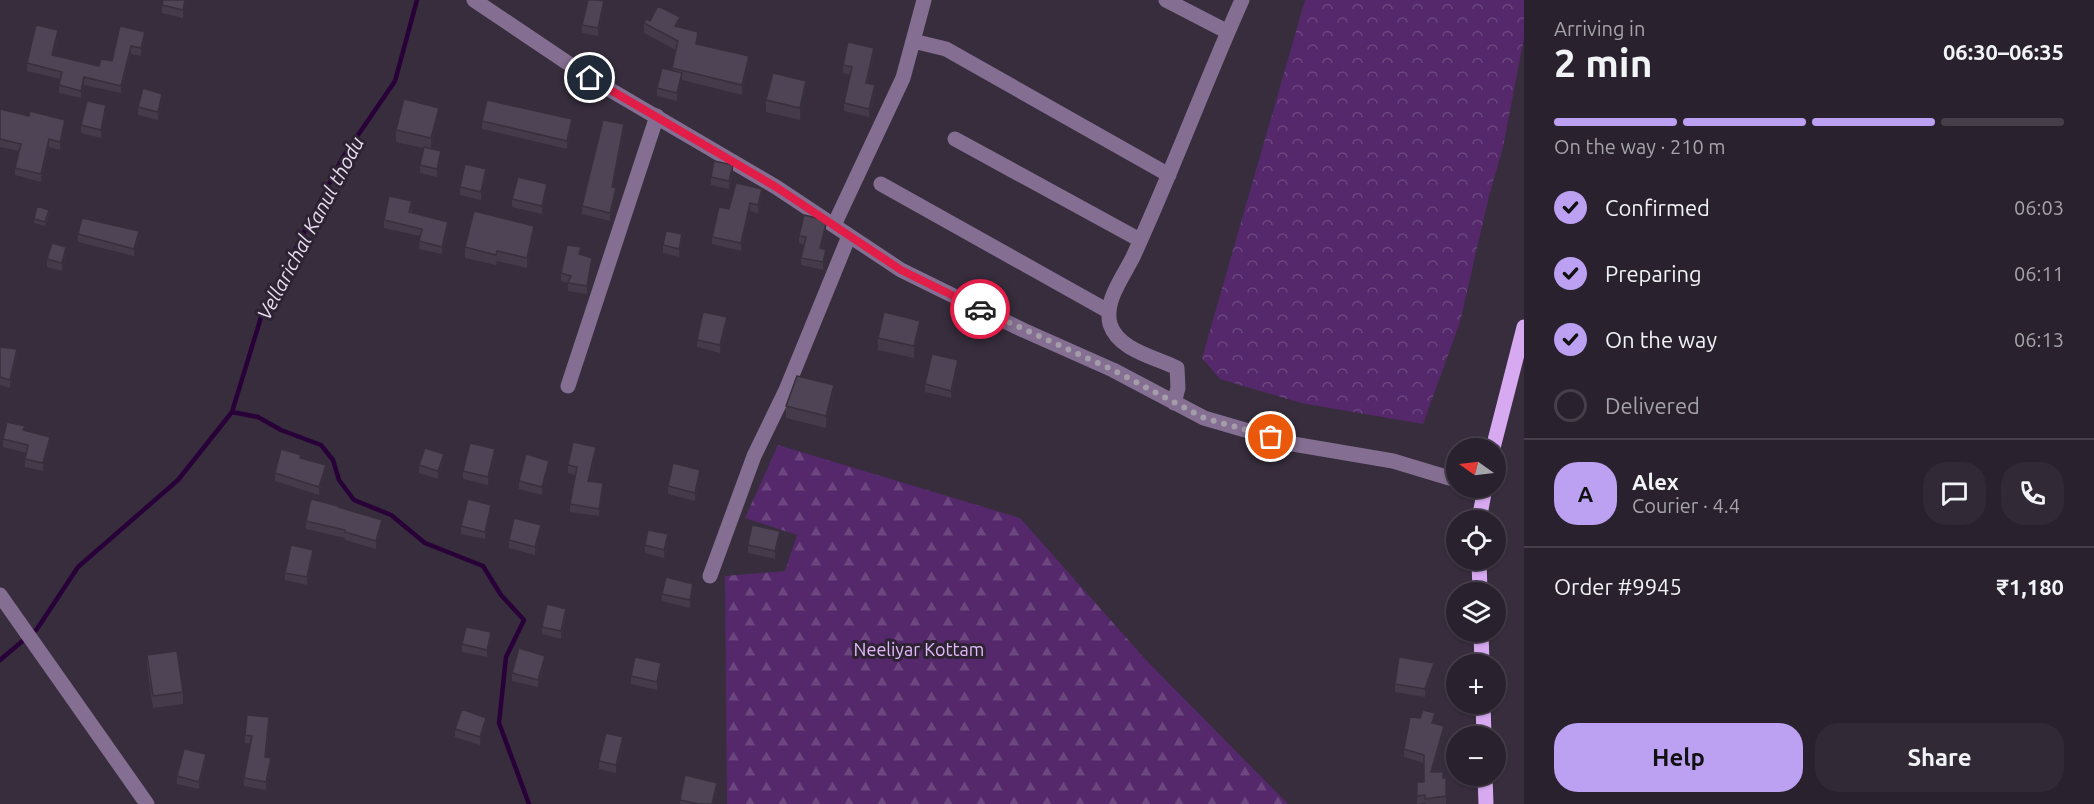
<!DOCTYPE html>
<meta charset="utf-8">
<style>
body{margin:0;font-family:Ubuntu,sans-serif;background:#312a36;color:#f1f3f6;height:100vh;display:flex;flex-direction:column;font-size:22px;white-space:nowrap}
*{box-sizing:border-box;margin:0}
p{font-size:20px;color:#a5a4aa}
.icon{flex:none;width:33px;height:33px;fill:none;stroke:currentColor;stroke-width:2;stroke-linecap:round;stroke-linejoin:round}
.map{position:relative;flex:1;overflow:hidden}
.panel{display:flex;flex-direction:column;background:#29222e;width:570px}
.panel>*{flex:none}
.needle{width:39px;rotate:284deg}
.fabs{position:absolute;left:1446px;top:438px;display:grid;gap:12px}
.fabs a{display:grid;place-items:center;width:60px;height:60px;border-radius:50%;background:#29222e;box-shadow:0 2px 4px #0004,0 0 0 2px #453f4a;font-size:30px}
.pin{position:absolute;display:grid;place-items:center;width:51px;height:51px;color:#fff;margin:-26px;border:3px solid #fff;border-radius:50%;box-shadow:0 2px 6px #0007}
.courier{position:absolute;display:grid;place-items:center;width:60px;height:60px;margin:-30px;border:4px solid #e11d48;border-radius:50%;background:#fff;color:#222;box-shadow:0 2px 8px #0007}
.head em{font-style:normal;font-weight:600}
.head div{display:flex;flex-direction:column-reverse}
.head{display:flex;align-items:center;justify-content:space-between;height:102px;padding:0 30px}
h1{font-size:39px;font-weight:600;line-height:45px}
.bar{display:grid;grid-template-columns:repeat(4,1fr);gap:9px 6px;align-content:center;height:72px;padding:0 30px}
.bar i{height:8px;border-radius:4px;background:#453f4a}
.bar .active{background:#bca0f2}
.bar p{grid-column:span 4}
.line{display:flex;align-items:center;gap:15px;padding:0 30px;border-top:2px solid #453f4a}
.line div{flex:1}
.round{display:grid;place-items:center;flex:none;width:63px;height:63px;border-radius:24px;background:#312a36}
ol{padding:0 30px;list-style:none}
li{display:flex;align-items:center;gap:18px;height:66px}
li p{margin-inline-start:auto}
li .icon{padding:6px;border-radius:50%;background:#bca0f2;color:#111;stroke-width:4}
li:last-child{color:#a5a4aa}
li i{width:33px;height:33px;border:3px solid #453f4a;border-radius:50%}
.primary-button{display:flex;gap:12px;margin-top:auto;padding:12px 30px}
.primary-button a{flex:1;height:69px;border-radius:24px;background:#bca0f2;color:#111;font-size:24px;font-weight:600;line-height:69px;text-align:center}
.primary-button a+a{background:#312a36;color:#f1f3f6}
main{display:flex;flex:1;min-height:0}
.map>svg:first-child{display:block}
.forest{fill:url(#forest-firs)}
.park{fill:url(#park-crowns)}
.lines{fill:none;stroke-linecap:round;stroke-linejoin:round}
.stream{stroke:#290139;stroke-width:4.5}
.minor{stroke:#846e91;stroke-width:15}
.major{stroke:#d7a9f0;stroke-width:15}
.wall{fill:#443a49}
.shaded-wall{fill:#37303c}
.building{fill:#4f4455;stroke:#37303c;stroke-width:1.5}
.done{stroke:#a49ca8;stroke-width:6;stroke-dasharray:0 10.8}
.route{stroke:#e11d48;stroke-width:8}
.labels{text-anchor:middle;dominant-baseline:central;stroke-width:6;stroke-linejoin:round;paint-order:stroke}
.park-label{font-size:18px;fill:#e3bbfa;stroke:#2d2332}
.water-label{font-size:20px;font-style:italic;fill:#eaddf2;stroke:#2d2332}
</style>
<main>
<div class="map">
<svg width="1524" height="804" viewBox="0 0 1524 804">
<defs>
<pattern id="forest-firs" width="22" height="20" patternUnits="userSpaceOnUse" patternTransform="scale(1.5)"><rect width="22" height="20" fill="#54286a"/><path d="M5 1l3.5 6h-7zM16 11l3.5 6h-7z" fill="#6c467f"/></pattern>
<pattern id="park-crowns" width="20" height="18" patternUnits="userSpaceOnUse" patternTransform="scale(1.5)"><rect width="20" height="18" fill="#54286a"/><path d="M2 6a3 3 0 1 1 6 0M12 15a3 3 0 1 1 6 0" fill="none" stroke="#6c467f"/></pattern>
</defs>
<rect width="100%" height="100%" fill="#372d3d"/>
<!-- forest -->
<path class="forest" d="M778,445L1020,518L1146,660L1288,804H727L725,576L785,571L797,535L745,518Z"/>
<!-- park -->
<path class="park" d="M1305,0H1524V38L1503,147L1489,196L1460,322L1423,424L1301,403L1220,379L1202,358Z"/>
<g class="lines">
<!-- stream -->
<path class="stream" d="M232,412L258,417L281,430L321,445L333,460L339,480L354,500L391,515L425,543L483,566L501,595L524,620L506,657L499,723L529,804
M0,660L37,629L78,567L178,480L232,412L262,314L343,157L395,81L417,0"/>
<!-- minor -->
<path class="minor" d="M474,0L590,78L776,187L901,270L1023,330L1113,370L1204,418L1293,444L1393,461L1456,480
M1166,0L1228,32
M913,41L946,49L1169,175
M955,139L1140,240
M881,184L1108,311
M834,225L903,78L924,0
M568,386L657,116
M1174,403L1178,388L1177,368C1155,357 1118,350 1110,324C1104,301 1123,277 1133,257C1172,172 1204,85 1242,0
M710,576L754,456L786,390L849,236
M0,595L147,804"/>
<!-- major -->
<path class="major" d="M1493,448L1524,327
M1479,520L1485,488
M1479,560L1480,592
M1481,632L1482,664
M1483,704L1484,736
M1485,776L1486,804"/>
</g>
<!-- wall -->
<path class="wall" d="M187,0L183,18L162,13V5Z
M604,9L598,36L582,33V25Z
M644,23L680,28L698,42V44L749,66L742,95L682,80L677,101L657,96V88L672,71L676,50L644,33Z
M120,26L145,40L141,56L131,54L121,93L84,85L81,98L59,93V85L61,79L27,71V63L58,38L54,55L99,66L112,61Z
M874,56L868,84L875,93L869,117L844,111V103L851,75L843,73V65Z
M806,92L800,120L766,112V100Z
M162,102L158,120L138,115V107Z
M0,109L29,116L65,128L60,150L49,147L41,182L15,175V168L19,151L0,147Z
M106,113L101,138L81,133V125Z
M439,119L431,149L441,159L437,177L420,173V165L423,148L396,142V130Z
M482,121L572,127L567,149L482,129Z
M624,132L613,188L616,196L610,221L582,214V206Z
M733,173L729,189L711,185V177Z
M486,177L481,200L460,195V187Z
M547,192L542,214L512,207V199Z
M762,197L758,213L750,211L741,251L712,244V237L729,209Z
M412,209L411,213L448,230L442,254L419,249L420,236L384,228V220Z
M49,214L45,226L34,223V219Z
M826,232L822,249L826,258L823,270L801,265V258L804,245L799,243V236Z
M78,234L139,238L134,256L78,242Z
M534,237L527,268L497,261L496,265L465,258V247Z
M682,242L679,257L663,253V245Z
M66,255L62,271L47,267V259Z
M581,255L592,266L587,294L568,291V283L561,281V273Z
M727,325L720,353L697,347V340Z
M920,332L914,358L878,350V338Z
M0,347L17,357L10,388L0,385Z
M958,368L951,398L925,392V384Z
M834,396L826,428L786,418V406Z
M25,430L50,445L43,471L25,467V459L26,453L3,447V439Z
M596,454L590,481L603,491L599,516L570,512V504L575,475L568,473V465Z
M495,457L488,485L463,479V471Z
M444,462L438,479L419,473V465Z
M549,469L542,495L519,489V481Z
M275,473H326L319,495L275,481Z
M700,477L695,501L668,494V486Z
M338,508L382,528L376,549L345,540V538L306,529V521Z
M491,513L485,539L461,534V526Z
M541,533L535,555L509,548V540Z
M780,539L775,559L748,553V545Z
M668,542L664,558L645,553V545Z
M313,558L307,585L285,580V573Z
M693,592L690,608L662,601V594Z
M566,617L561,639L542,634V627Z
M491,640L487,657L462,652V644Z
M147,655L183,692V704L153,708L147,667Z
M545,663L538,687L512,681V673Z
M661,670L657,690L631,684V676Z
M1434,671L1425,697L1395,692V684Z
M1435,721L1434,723L1444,734L1433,772L1443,778H1446V804H1425V803L1417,804V782H1424V763L1404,757V749Z
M269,725L266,757L271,766L266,790L244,786V778L251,744L245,743V735Z
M486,726L480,745L455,737V729Z
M623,745L616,773L599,769V761Z
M206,762L199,789L177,784V776Z
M717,791L714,804H680V800Z"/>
<!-- shaded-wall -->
<path class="shaded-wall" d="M185,0H187V2L183,18V10Z
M604,1V9L598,36V28Z
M680,17V27L675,37V26Z
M58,30V38L52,63V55Z
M145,32V40L141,56V48Z
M698,32V42L696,54V44Z
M131,46V54L121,93V86Z
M874,48V56L866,91V83Z
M749,56V66L742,95V85Z
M682,73V81L677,101V93Z
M84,77V85L81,98V91Z
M806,81V92L800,120V108Z
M875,85V93L869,117V109Z
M162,94V102L158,120V112Z
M106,105V113L101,138V130Z
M439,108V119L431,150V138Z
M572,119V127L567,149V141Z
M65,120V128L60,150V142Z
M624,124V132L612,195V187Z
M49,139V147L41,182V174Z
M441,151V159L437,177V169Z
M733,165V173L729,189V181Z
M486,169V177L481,200V192Z
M547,184V192L542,214V206Z
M616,188V196L610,221V213Z
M762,189V197L758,213V205Z
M750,203V211L741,251V243Z
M448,222V230L442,254V247Z
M826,224V232L820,256V248Z
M534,226V237L527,268V258Z
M139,231V238L134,256V249Z
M682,234V242L679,257V249Z
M66,247V255L62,271V263Z
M826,250V258L823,270V262Z
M592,258V266L587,294V286Z
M727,317V325L720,353V345Z
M920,321V332L914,358V346Z
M17,349V357L10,388V380Z
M958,360V368L951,398V391Z
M834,385V396L826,428V416Z
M50,437V445L43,471V463Z
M596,447V454L588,489V481Z
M495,449V457L488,485V477Z
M444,454V462L438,479V471Z
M549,461V469L542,495V487Z
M326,465V473L319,495V487Z
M700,470V477L695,501V493Z
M603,483V491L599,516V509Z
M491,505V513L485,539V532Z
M382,520V528L376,549V541Z
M541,525V533L535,555V547Z
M780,531V539L775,559V551Z
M668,534V542L664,558V550Z
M313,550V558L307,585V577Z
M693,584V592L690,608V600Z
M566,609V617L561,639V631Z
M491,632V640L487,657V650Z
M545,656V663L538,687V680Z
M661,663V670L657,690V682Z
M1434,663V671L1425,697V689Z
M486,718V726L480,745V737Z
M1444,726V734L1431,780V772Z
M623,737V745L616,773V765Z
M206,754V762L199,789V782Z
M271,758V766L266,790V782Z
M717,783V791L714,804H712Z"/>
<!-- building -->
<path class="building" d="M163,0H185L183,10L162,5Z
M588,0H598L604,1L598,28L582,25Z
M658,6L680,17L675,26L698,32L696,44L749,56L742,85L672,68L678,41L644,23L646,19L650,21Z
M36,25L58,30L52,55L99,66L101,59L112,61L120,26L145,32L141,48L131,46L121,86L84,77L81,91L59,85L62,72L27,63Z
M848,42L874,48L866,83L875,85L869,109L844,103L852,67L843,65Z
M662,68L682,73L677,93L657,88Z
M773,73L806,81L800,108L766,100Z
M143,88L162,94L158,112L138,107Z
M404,99L439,108L431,138L396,130Z
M487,100L572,119L567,141L482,121Z
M87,101L106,105L101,130L81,125Z
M0,109L29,116L30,111L65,120L60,142L49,139L41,174L15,168L21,144L0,139Z
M603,120L624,124L612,187L616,188L610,213L582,206Z
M424,147L441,151L437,169L420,165Z
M714,161L733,165L729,181L711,177Z
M465,164L486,169L481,192L460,187Z
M518,177L547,184L542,206L512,199Z
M736,183L762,189L758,205L750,203L741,243L712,237L719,207L729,209Z
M389,196L412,201L409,212L448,222L442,247L419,241L422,229L384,220Z
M37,206L49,210L45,222L34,219Z
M474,211L534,226L527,258L497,251L496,255L465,247Z
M804,215L817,218L826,224L820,248L826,250L823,262L801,258L806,237L799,236Z
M82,218L139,231L134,249L78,234Z
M666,231L682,234L679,249L663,245Z
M52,243L66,247L62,263L47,259Z
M567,245L581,247L579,254L592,258L587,286L568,283L571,276L561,273Z
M703,312L727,317L720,345L697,340Z
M884,312L920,321L914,346L878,338Z
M0,347L17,349L10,380L0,377Z
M932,354L958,360L951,391L925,384Z
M797,376L834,385L826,416L786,406Z
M7,422L25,426L23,430L50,437L43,463L25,459L28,445L3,439Z
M573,442L596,447L588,481L603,483L599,509L570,504L577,467L568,465Z
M470,443L495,449L488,477L463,471Z
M425,448L444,454L438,471L419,465Z
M281,449L301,455L300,458L326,465L319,487L275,473Z
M526,454L549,461L542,487L519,481Z
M673,463L700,470L695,493L668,486Z
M311,499L338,506V507L382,520L376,541L345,532V530L306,521Z
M468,499L491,505L485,532L461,526Z
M514,518L541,525L535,547L509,540Z
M752,525L780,531L775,551L748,545Z
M648,530L668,534L664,550L645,545Z
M291,545L313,550L307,577L285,573Z
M666,577L693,584L690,600L662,594Z
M547,604L566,609L561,631L542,627Z
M466,627L491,632L487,650L462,644Z
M519,648L545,656L538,680L512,673Z
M177,651L183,692L153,696L147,655Z
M635,657L661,663L657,682L631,676Z
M1399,657L1434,663L1425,689L1395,684Z
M462,709L486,718L480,737L455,729Z
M1423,710L1435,713L1432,723L1444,726L1431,772H1443V778H1446V796L1425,799V795L1417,796V782H1424V755L1404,749L1410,717L1420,718Z
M247,715L269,717L265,757L271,758L266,782L244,778L252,736L245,735Z
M606,733L623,737L616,765L599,761Z
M184,749L206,754L199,782L177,776Z
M685,775L717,783L712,804H698L680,800Z"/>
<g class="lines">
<!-- done -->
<path class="done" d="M980,309L1113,370L1204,418L1271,437"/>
<!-- route -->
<path class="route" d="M590,78L776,187L901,270L980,309"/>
</g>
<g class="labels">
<!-- park labels -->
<g class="park-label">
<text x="919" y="649">Neeliyar Kottam</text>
</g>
<!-- water labels -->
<g class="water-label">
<text transform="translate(310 228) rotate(-62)">Vellarichal Kanul thodu</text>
</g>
</g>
</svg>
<div class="fabs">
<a><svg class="needle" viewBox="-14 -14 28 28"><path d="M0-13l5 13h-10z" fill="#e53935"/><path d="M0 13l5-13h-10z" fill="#a5a4aa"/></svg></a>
<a><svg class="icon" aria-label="locate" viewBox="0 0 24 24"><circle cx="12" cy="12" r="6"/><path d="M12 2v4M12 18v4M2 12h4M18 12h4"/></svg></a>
<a><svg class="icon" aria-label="layers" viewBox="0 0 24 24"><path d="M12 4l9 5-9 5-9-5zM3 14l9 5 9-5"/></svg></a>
<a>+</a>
<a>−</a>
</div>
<div class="pin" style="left:1271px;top:437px;background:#ea580c"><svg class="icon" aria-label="bag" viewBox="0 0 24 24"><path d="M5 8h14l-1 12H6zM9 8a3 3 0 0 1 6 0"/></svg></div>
<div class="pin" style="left:590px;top:78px;background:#1f2937"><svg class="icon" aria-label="home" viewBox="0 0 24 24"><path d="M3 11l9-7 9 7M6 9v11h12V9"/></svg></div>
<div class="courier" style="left:980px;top:309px"><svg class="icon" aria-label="car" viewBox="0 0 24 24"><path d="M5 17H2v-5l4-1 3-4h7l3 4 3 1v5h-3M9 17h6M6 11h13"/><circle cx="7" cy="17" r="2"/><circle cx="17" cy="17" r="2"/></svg></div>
</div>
<section class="panel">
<div class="head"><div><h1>2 min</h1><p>Arriving in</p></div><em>06:30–06:35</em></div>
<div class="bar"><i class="active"></i><i class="active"></i><i class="active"></i><i></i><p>On the way · 210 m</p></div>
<ol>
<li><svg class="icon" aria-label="check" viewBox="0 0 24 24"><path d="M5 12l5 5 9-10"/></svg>Confirmed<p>06:03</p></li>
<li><svg class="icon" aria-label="check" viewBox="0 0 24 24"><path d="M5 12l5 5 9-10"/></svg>Preparing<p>06:11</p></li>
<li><svg class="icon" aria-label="check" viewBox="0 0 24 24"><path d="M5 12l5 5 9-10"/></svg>On the way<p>06:13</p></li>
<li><i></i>Delivered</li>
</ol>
<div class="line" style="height:108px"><b class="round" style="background:#bca0f2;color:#111">A</b><div><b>Alex</b><p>Courier · 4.4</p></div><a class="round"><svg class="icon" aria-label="chat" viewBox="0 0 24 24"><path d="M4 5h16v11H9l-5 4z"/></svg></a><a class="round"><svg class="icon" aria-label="phone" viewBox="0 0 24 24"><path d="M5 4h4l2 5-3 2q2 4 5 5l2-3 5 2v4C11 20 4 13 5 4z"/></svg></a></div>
<div class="line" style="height:78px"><div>Order #9945</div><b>₹1,180</b></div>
<div class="primary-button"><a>Help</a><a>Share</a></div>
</section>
</main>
